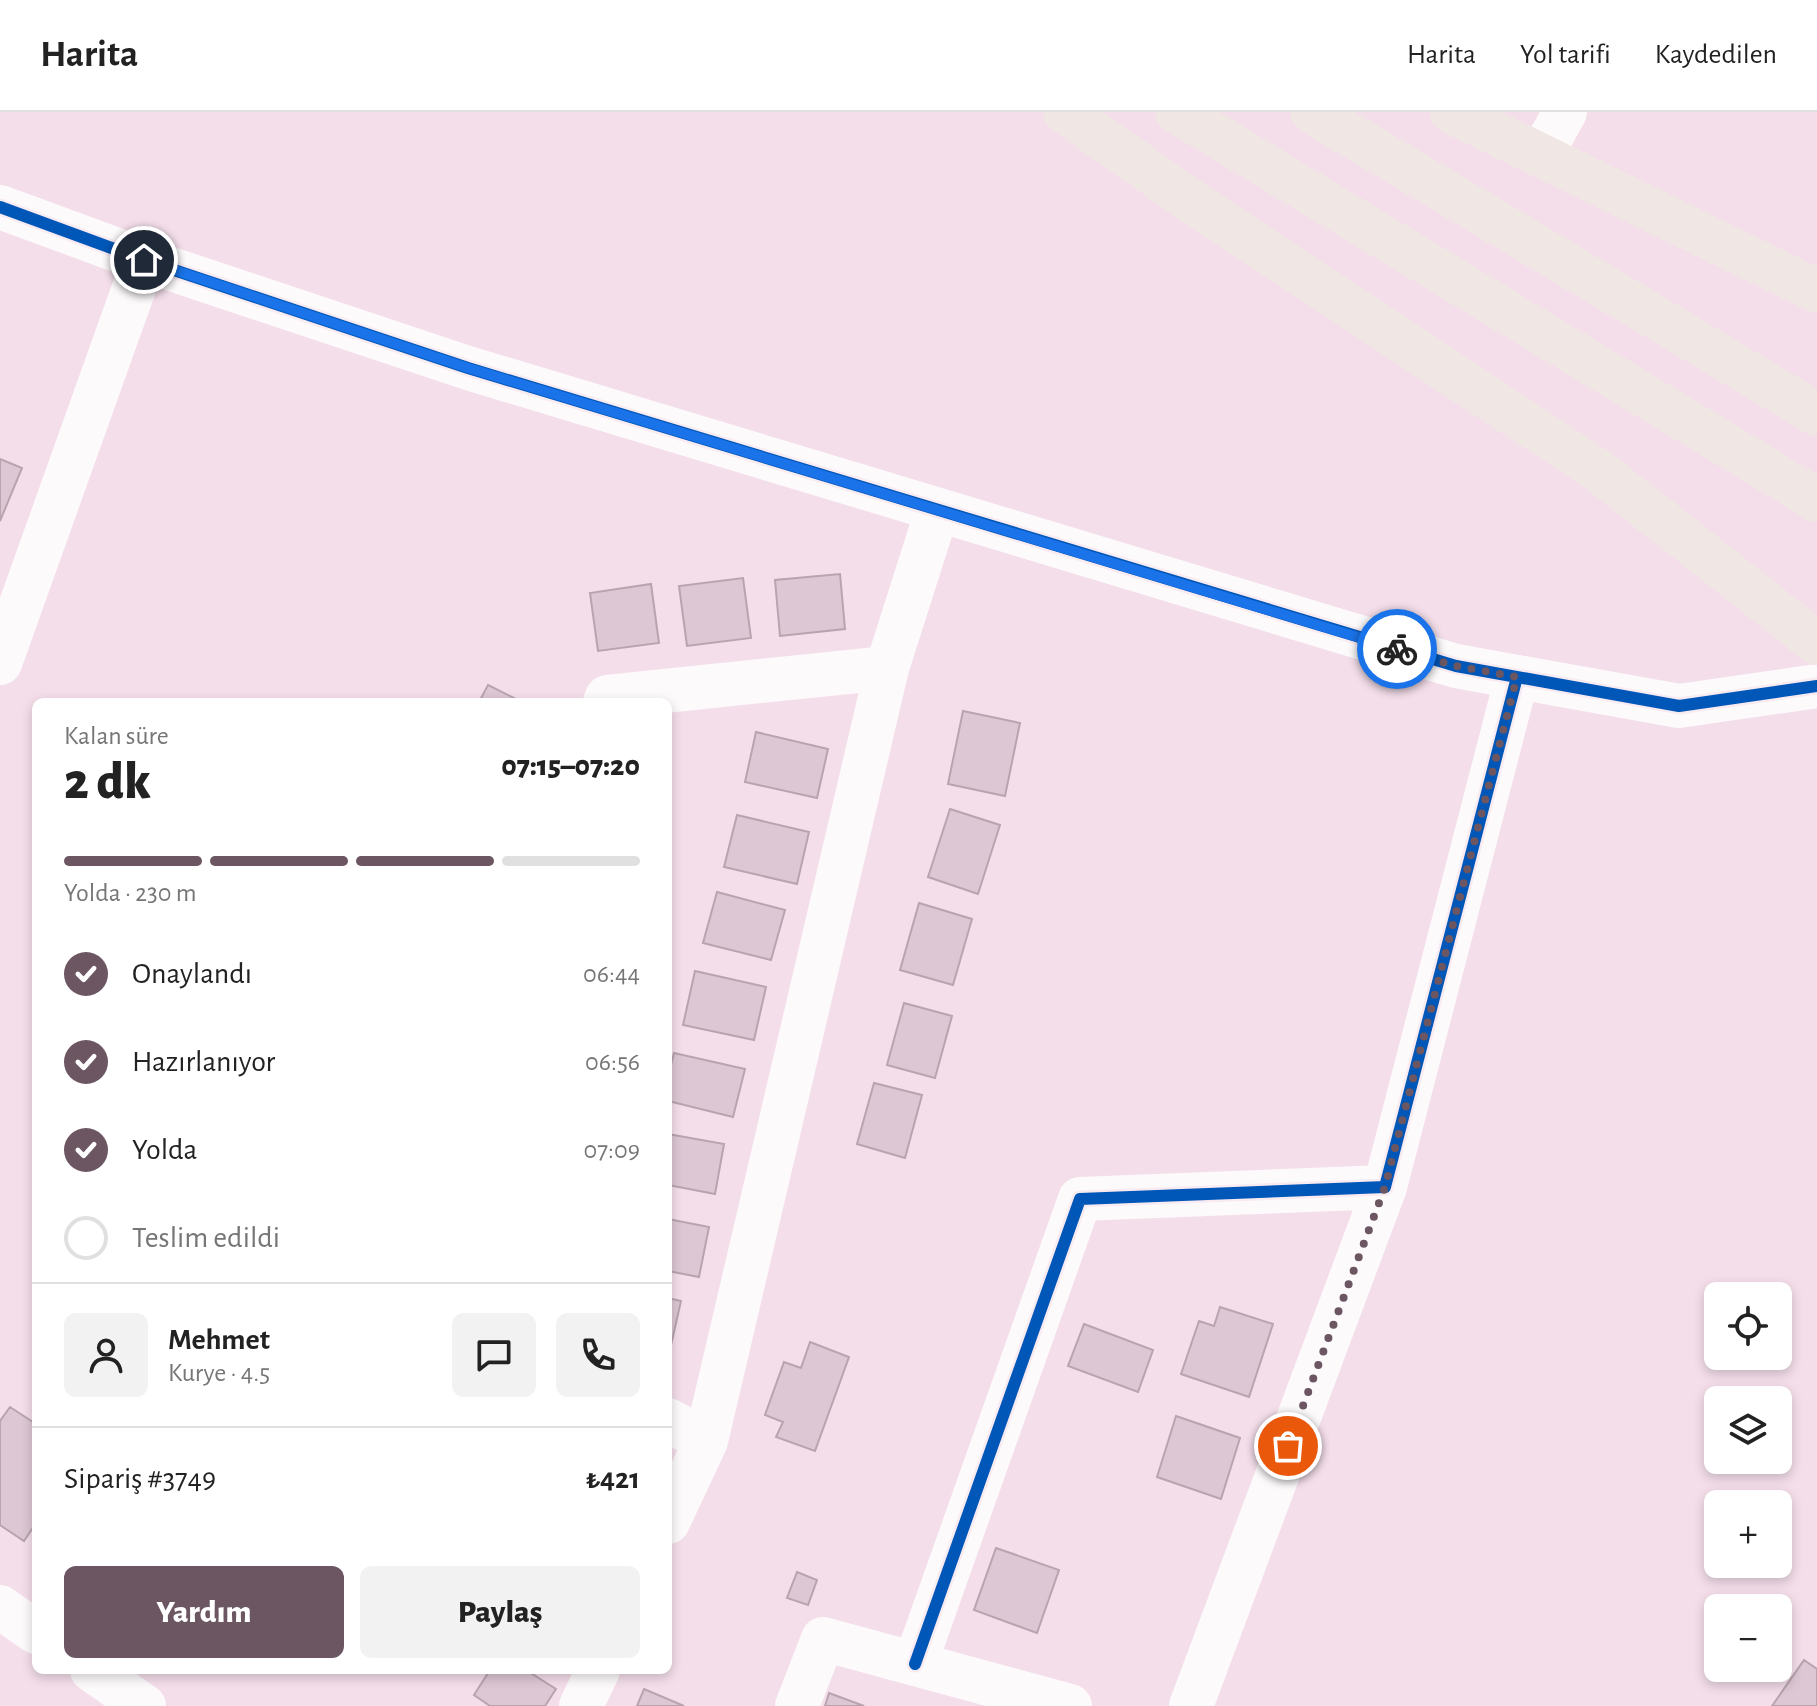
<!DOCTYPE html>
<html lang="tr">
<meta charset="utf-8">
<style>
body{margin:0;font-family:"Alegreya Sans",sans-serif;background:#f2f2f2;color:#222;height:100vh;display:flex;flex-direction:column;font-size:30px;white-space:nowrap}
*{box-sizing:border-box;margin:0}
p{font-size:26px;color:#767676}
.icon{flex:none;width:44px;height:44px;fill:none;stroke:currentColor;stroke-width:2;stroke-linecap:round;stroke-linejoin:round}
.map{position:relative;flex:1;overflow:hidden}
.drawer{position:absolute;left:32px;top:586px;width:640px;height:976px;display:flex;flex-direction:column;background:#fff;border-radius:12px;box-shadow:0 4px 12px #0003}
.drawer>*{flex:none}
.tools{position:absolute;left:1704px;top:1170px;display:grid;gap:16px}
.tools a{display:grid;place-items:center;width:88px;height:88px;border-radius:12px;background:#fff;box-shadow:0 4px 12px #0003;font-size:40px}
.pin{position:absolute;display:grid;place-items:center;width:68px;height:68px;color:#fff;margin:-34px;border:4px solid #fff;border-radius:50%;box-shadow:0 2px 8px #0007}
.courier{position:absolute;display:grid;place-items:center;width:80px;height:80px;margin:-40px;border:6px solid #1a73e8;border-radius:50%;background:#fff;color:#222;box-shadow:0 2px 10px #0007}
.headline em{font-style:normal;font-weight:800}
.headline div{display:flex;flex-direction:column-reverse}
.headline{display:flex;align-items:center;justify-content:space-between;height:136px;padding:0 32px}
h1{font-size:52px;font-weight:800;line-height:60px}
.bar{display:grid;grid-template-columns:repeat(4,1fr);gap:12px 8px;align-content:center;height:96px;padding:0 32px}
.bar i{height:10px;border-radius:6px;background:#e0e0e0}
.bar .on{background:#6b5662}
.bar p{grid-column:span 4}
.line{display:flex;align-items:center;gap:20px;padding:0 32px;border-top:2px solid #e0e0e0}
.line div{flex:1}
.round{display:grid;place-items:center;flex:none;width:84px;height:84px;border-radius:12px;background:#f2f2f2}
ol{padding:0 32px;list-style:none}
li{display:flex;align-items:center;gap:24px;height:88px}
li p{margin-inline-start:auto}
li .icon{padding:8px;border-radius:50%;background:#6b5662;color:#fff;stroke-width:4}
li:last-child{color:#767676}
li i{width:44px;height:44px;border:4px solid #e0e0e0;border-radius:50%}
.primary-button{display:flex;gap:16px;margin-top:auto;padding:16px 32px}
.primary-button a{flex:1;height:92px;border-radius:12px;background:#6b5662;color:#fff;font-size:32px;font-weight:800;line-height:92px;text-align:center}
.primary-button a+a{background:#f2f2f2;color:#222}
header{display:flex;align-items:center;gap:48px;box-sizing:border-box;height:112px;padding:0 40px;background:#fff;border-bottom:2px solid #e0e0e0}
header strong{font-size:38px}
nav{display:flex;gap:44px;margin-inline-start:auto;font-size:28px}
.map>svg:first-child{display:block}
.building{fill:#ddc7d4;stroke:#b8a4af;stroke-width:2}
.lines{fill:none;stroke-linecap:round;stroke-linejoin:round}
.minor{stroke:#fdfafc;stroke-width:44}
.tertiary{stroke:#fdfafc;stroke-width:44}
.trunk{stroke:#f0e6e4;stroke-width:44}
.cycleway-casing{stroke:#f9ebf2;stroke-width:17}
.cycleway{stroke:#0057b8;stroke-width:12}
.done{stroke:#6b5662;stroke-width:8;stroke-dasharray:0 14.4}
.route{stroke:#1a73e8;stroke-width:10}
</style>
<header>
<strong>Harita</strong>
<nav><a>Harita</a><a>Yol tarifi</a><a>Kaydedilen</a></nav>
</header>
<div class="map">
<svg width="1817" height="1594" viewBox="0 0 1817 1594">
<rect width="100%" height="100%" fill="#f4deea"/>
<!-- building -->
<path class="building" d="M0,347L22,356L0,409Z
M840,462L845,517L780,524L775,468Z
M743,466L751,526L687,534L679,474Z
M651,472L659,531L598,539L590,481Z
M488,573L522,590H479Z
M963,599L1020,611L1005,684L948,672Z
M756,620L828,637L817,686L745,670Z
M950,697L1000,713L978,782L928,765Z
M737,703L809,720L797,772L724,755Z
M717,780L785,798L771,848L703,831Z
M919,791L972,807L953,873L900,858Z
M695,859L766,875L754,928L683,913Z
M904,891L952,904L935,966L887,953Z
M674,941L745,957L733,1005L668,989V965Z
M874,971L922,983L905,1046L857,1032Z
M668,1022L724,1032L715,1082L668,1073Z
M668,1107L709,1115L699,1165L668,1159Z
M668,1186L681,1189L669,1242H668Z
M1220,1195L1273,1212L1249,1285L1181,1262L1199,1209L1214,1214Z
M1084,1212L1153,1238L1138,1280L1068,1254Z
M810,1230L849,1245L815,1339L776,1325L783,1310L765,1303L784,1250L801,1256Z
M10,1295L36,1312V1411L24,1429L0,1413V1309Z
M1176,1304L1240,1326L1221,1387L1157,1365Z
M996,1436L1059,1458L1037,1521L974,1498Z
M797,1460L817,1468L808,1493L787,1486Z
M1804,1548L1817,1557V1594H1772Z
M490,1558H526L556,1577L545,1594H490L474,1583Z
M644,1577L684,1594H637Z
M829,1581L864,1594H825Z"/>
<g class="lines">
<!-- minor -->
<path class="minor" d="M1541,43L1565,0
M0,551L144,148
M605,590L607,585L887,556
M668,1308L706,1329
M668,1410L706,1329L887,556L937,399
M0,1495L36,1520
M915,1552L1080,1087L1385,1075L1517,565
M92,1558L144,1594
M581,1594L598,1558
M797,1594L823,1527L1070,1594
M1191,1594L1385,1075"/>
<!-- tertiary -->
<path class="tertiary" d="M0,95L144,148L468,256L1456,554L1679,594L1817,574"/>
<!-- trunk -->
<path class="trunk" d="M1065,0L1195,92L1599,359L1817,531
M1177,0L1817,388
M1312,0L1817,302
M1452,0L1817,179"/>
<defs>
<path id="cycleway" d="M0,95L144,148L468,256L1456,554L1679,594L1817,574
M915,1552L1080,1087L1385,1075L1517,565"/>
</defs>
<!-- cycleway casing -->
<use href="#cycleway" class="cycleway-casing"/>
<!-- cycleway -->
<use href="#cycleway" class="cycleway"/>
</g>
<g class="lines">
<!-- done -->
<path class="done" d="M1288,1334L1385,1075L1517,565L1456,554L1397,537"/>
<!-- route -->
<path class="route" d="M144,148L468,256L1397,537"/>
</g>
</svg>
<div class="tools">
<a><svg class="icon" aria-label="locate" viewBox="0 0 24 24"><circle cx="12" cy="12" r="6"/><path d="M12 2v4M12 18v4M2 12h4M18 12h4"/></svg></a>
<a><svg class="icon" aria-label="layers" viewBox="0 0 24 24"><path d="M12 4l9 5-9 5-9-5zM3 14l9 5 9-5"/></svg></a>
<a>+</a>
<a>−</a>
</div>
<div class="pin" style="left:1288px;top:1334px;background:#ea580c"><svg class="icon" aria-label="bag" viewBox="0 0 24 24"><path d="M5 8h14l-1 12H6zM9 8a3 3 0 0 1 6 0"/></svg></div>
<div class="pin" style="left:144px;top:148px;background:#1f2937"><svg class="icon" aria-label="home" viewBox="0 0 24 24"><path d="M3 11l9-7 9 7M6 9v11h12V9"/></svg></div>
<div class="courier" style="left:1397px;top:537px"><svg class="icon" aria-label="bike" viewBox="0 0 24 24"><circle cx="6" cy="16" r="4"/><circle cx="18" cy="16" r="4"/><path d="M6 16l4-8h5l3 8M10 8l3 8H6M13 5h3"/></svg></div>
<section class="drawer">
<div class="headline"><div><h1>2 dk</h1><p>Kalan süre</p></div><em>07:15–07:20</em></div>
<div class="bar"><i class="on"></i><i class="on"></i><i class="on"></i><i></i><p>Yolda · 230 m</p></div>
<ol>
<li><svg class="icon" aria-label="check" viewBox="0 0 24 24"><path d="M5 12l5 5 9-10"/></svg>Onaylandı<p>06:44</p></li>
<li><svg class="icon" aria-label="check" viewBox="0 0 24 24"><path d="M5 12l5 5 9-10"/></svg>Hazırlanıyor<p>06:56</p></li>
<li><svg class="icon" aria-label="check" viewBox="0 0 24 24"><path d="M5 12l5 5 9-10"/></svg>Yolda<p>07:09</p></li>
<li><i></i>Teslim edildi</li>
</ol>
<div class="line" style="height:144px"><a class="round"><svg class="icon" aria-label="person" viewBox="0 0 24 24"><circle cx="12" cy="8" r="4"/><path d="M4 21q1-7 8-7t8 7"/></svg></a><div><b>Mehmet</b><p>Kurye · 4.5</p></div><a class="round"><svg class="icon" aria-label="chat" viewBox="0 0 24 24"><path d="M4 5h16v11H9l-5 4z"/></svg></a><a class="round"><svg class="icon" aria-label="phone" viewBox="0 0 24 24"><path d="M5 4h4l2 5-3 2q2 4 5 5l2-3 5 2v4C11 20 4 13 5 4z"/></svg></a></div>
<div class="line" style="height:104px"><div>Sipariş #3749</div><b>₺421</b></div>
<div class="primary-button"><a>Yardım</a><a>Paylaş</a></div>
</section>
</div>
